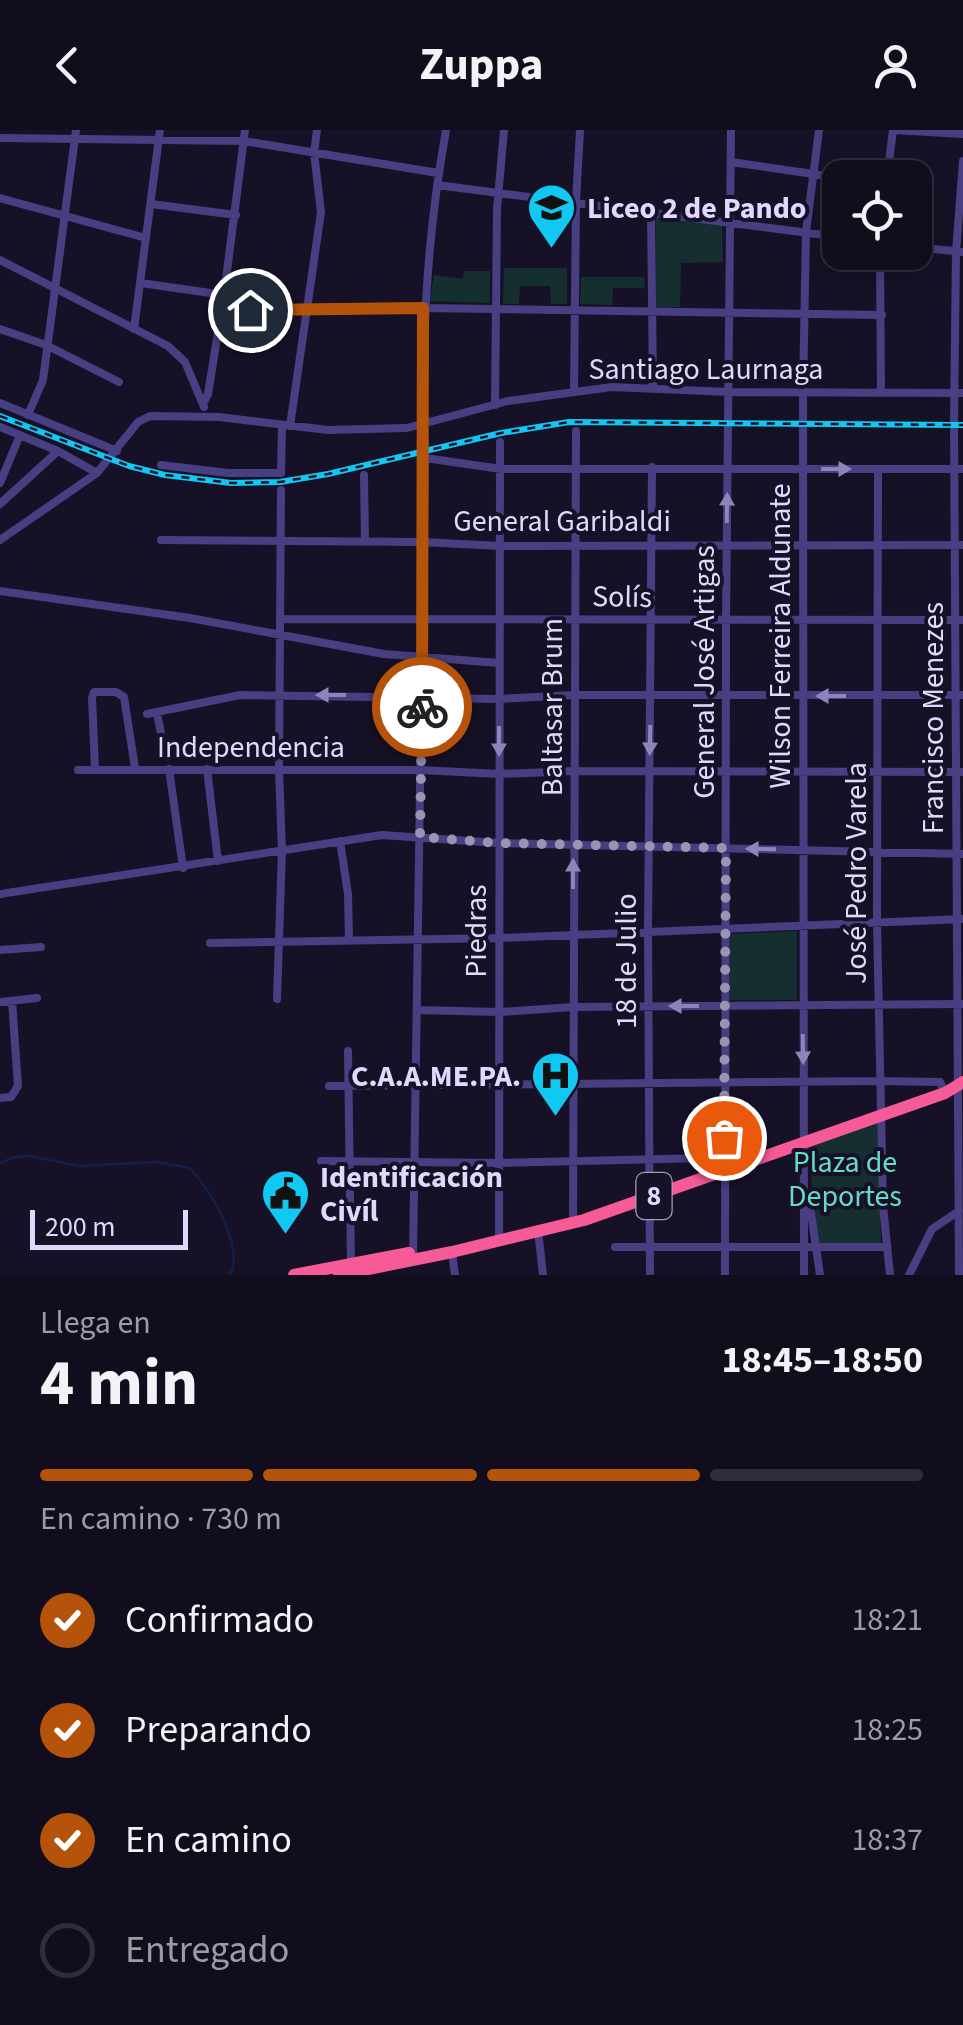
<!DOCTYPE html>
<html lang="es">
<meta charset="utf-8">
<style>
body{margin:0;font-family:"Source Sans 3",sans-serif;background:#1a1626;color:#f1f3f6;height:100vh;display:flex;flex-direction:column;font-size:38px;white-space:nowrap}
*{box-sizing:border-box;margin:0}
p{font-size:32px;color:#9c9ca4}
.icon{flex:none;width:55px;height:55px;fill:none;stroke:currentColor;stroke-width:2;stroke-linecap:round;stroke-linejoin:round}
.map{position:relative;height:1145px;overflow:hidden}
.panel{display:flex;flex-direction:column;background:#110d1d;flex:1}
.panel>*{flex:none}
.buttons{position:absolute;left:822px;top:30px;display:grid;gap:20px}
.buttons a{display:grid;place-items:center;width:110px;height:110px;border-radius:20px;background:#110d1d;box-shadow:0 5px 25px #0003,0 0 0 2px #302d3b;font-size:50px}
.scale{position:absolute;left:30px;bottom:25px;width:158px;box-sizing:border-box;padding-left:10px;border:5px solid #e1d9fd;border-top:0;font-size:28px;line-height:35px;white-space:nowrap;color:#e1d9fd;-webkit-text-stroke:8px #171127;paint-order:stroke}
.pin{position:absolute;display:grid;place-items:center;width:85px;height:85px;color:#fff;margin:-42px;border:5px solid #fff;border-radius:50%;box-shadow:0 2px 10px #0007}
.courier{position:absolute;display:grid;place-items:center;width:100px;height:100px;margin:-50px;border:8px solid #b45309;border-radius:50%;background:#fff;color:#222;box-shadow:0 2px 12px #0007}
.head em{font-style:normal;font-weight:700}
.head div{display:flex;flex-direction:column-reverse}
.head{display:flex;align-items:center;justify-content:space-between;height:170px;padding:0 40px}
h1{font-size:65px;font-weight:700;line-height:75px}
.bar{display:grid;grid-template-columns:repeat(4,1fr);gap:15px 10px;align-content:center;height:120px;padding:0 40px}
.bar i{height:12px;border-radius:8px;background:#302d3b}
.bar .active{background:#b45309}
.bar p{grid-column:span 4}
ol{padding:0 40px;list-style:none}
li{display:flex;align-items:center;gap:30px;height:110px}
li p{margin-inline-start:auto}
li .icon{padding:10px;border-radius:50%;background:#b45309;color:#fff;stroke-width:4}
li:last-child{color:#9c9ca4}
li i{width:55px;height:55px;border:5px solid #302d3b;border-radius:50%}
header{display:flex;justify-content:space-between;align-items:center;height:130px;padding:0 40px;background:#110d1d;font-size:45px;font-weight:700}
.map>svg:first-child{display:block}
.green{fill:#152f31}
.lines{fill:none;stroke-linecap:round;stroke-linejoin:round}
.stream{stroke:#102048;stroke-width:2.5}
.minor{stroke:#483f83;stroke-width:8}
.highway{stroke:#f65b98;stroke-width:12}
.rail-casing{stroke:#10c8f2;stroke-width:6}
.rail{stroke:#171127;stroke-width:2.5;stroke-dasharray:8;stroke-linecap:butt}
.oneway{fill:#8d84ba}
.done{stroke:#9a93b2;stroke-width:10;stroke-dasharray:0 18}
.route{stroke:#b45309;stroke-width:12}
.labels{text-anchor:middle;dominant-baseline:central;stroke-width:8;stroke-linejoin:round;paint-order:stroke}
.shield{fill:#171127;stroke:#a49dbd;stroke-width:2.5}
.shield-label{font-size:28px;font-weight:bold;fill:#e1d9fd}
.poi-label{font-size:30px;font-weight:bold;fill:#e1d9fd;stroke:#171127;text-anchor:start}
.street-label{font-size:30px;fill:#e1d9fd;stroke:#171127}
.park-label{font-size:30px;fill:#68dac8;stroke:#171127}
</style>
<header><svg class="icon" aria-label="back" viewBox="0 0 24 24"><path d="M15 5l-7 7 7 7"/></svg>Zuppa<svg class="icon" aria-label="person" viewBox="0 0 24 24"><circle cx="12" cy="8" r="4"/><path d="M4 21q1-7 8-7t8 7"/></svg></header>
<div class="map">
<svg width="963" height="1145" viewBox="0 0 963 1145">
<rect width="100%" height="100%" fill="#171127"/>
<!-- green -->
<path class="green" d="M656,86L722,95L723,132L681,133L680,177H656Z
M504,138H567V174H551L550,156H520L519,174H503Z
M464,141H490V173L430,171L434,145L463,149Z
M581,147H644L645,158H613L612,175L580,174Z
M797,801V870H730V804Z
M877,990L881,1113L819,1114L807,1013Z"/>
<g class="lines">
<!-- stream -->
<path class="stream" d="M0,1033L14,1027L29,1026L79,1036L156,1032L189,1038C210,1057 245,1118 230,1145"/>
<!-- minor -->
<path class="minor" d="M894,0L963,4
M0,8L244,11L438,43
M731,32L841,48
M887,48L893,0
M437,55L840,107
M915,58L929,60
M0,68L146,108
M151,74L236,85
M651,81L653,257
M915,117L963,122
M880,122L881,263
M0,130L168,216L185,232L204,277
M141,153L224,165
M222,180L423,178L882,185
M0,199L46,215L119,252
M134,199L160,0
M574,260L576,72L580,0
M0,273L117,321
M203,274L208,264L224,165L245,0
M495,275L497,79L504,0
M28,285L43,250L76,0
M290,296L321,82L314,23L317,0
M0,297L58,321L97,343
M425,328L501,339H963
M161,335L228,343H281L282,295
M878,339L877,792L883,1076L890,1145
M364,345L365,412
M0,353L20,305
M0,374L58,321
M0,410L97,343L138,292L150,286L219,287L328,300L407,298L508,271L612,257L729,262L963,263
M161,410L423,412L500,416L963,415
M0,461L190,488L384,524L499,533
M281,489L963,490
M157,582L163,615
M147,584L240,565L499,569L574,565H963
M95,638L92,568L94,562H116L124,567L135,638
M169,639L183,738
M207,639L218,731
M78,640H421L499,644L574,641L963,642
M340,711L348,764L349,809
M0,764L382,705L498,713L963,724
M210,813L499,808L963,789
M0,820L41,817
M277,869L282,721L279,640L281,360
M0,872L37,868
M417,880L499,882L573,877L963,874
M348,921L351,1136
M329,956L880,951L940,952L945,963
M0,968L11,967L18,956L12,871
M321,1031L498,1033L705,1028L725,1036
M809,1068L820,1145
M573,1093L576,301
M538,1100L543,1145
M499,1110L500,312
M615,1117H887
M452,1122L455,1145
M413,1126L425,328C421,214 426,112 446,0
M650,1145L648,801L652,337
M725,1145L726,490L731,0
M804,1145L803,262L806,102L819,0
M909,1145L932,1099L959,1081
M959,1145L954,294L956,122L963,31"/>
<!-- highway -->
<path class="highway" d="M294,1145L409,1123
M339,1145L452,1122L584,1090L945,963L963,952"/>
<defs>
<path id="rail" d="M0,286L129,336L165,345L231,353L280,352L328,344L501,303L569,292L963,295"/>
</defs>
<!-- rail casing -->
<use href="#rail" class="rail-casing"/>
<!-- rail -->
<use href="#rail" class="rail"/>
</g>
<!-- one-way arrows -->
<defs><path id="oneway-solid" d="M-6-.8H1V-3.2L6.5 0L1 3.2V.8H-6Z" transform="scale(2.5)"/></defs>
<g class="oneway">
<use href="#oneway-solid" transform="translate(836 339)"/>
<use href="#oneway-solid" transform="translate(727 378) rotate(-89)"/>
<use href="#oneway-solid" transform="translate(331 565) rotate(-180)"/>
<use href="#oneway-solid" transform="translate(831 566) rotate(180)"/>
<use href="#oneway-solid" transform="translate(650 610) rotate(91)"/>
<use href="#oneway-solid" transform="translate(499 611) rotate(90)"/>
<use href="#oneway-solid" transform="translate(761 719) rotate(-179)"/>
<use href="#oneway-solid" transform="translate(573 744) rotate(-90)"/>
<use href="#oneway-solid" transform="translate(684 876) rotate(180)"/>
<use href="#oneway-solid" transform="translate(803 919) rotate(89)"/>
</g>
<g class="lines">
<!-- done -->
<path class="done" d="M422,577L420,707L498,713L726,718L724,1008"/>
<!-- route -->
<path class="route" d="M250,180L423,178L422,577"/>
</g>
<!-- icons -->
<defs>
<symbol id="school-pin" viewBox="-11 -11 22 30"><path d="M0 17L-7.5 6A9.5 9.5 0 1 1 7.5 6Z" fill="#10c8f2" stroke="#171127"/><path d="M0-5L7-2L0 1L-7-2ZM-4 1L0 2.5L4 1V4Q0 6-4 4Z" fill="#111"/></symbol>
<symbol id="hospital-pin" viewBox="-11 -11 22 30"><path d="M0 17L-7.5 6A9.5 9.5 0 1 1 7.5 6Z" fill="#10c8f2" stroke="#171127"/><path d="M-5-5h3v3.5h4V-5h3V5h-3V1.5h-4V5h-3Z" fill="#111"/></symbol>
<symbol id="civic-pin" viewBox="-11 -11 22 30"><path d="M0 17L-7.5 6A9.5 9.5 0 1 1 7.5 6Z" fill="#10c8f2" stroke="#171127"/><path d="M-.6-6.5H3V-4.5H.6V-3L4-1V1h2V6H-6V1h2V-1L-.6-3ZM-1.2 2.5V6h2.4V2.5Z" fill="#111"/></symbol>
</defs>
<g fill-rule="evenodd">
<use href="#school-pin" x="524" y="50" width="55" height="75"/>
<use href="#hospital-pin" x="528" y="918" width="55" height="75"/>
<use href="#civic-pin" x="258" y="1036" width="55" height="75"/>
</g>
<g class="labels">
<!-- shield labels -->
<rect class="shield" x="636.5" y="1043" width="35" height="46" rx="8"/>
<g class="shield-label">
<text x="654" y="1066">8</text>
</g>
<!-- poi labels -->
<g class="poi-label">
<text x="587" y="78">Liceo 2 de Pando</text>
<text x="521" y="946" text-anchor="end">C.A.A.ME.PA.</text>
<text x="320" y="1047">Identificación<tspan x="320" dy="34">Civíl</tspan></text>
</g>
<!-- street labels -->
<g class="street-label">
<text x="706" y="239">Santiago Laurnaga</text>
<text x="562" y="391">General Garibaldi</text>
<text transform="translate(622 467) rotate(1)">Solís</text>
<text transform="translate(780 506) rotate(-90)">Wilson Ferreira Aldunate</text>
<text transform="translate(704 542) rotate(-90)">General José Artigas</text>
<text transform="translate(552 577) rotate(-90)">Baltasar Brum</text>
<text transform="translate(933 588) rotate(-90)">Francisco Menezes</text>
<text x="251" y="617">Independencia</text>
<text transform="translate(856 743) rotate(-90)">José Pedro Varela</text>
<text transform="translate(476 801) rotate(-90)">Piedras</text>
<text transform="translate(626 831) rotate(-90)">18 de Julio</text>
</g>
<!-- park labels -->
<g class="park-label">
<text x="845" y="1032">Plaza de<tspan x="845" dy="34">Deportes</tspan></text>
</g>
</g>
</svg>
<div class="buttons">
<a><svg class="icon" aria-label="locate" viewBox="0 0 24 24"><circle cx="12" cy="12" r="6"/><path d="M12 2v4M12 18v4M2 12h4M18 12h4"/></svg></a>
</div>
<div class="scale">200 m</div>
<div class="pin" style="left:724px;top:1008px;background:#ea580c"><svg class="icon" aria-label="bag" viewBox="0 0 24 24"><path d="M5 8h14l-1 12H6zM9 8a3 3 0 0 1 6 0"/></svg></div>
<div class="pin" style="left:250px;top:180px;background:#1f2937"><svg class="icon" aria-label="home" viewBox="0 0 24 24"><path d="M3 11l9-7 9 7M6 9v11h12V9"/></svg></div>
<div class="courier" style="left:422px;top:577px"><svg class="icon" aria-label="bike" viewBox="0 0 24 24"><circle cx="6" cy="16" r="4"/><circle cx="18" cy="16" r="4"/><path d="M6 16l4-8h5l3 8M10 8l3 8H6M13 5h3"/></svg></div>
</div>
<section class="panel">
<div class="head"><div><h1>4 min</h1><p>Llega en</p></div><em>18:45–18:50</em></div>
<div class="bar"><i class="active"></i><i class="active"></i><i class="active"></i><i></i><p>En camino · 730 m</p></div>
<ol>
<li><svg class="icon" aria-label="check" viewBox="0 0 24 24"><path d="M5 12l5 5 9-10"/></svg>Confirmado<p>18:21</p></li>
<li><svg class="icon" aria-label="check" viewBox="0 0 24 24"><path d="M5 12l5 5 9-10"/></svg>Preparando<p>18:25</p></li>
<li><svg class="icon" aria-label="check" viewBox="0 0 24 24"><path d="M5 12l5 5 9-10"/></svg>En camino<p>18:37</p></li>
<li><i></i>Entregado</li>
</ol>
</section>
